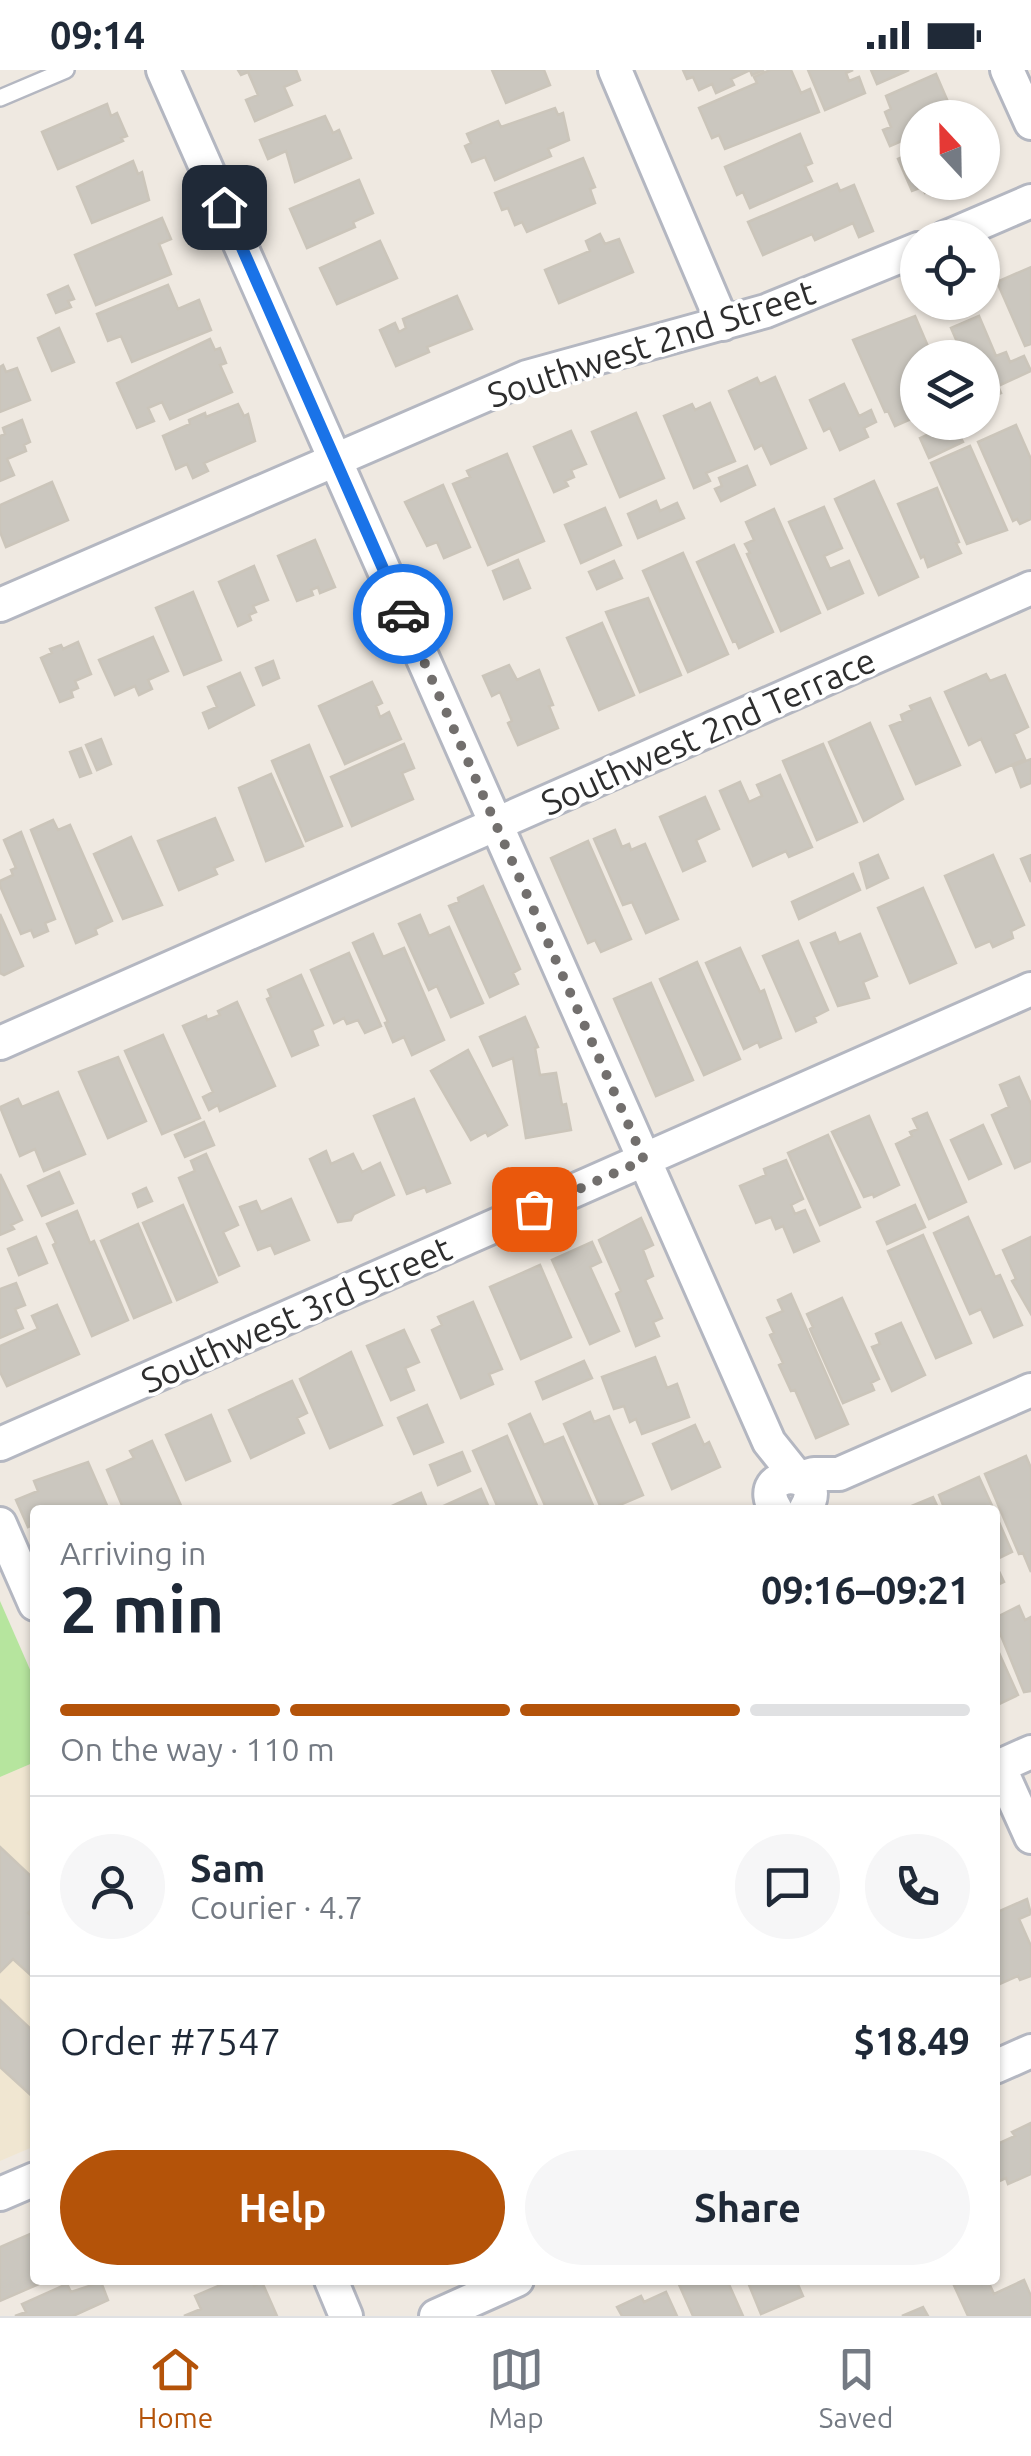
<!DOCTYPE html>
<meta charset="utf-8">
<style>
body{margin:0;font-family:Ubuntu,sans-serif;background:#f6f6f7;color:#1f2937;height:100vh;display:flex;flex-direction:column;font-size:38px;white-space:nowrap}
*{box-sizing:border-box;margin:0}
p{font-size:32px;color:#747a83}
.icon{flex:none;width:55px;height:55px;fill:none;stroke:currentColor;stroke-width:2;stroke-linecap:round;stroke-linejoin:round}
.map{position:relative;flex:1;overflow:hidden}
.drawer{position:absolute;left:30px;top:1435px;width:970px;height:780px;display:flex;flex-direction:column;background:#fff;border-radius:10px;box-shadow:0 2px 8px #0004}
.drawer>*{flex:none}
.needle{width:65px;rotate:338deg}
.controls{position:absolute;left:900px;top:30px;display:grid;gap:20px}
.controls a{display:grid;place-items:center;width:100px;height:100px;border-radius:50%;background:#fff;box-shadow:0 2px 8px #0004;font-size:50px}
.pin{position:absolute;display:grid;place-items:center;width:85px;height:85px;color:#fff;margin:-42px;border-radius:20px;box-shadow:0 5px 15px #0006}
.courier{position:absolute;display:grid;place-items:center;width:100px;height:100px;margin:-50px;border:8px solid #1a73e8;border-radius:50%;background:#fff;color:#222;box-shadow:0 2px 12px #0007}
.summary em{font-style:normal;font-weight:700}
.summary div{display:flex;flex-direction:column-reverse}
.summary{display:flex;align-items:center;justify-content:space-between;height:170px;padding:0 30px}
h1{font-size:65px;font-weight:700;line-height:75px}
.bar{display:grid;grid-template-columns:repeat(4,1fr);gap:15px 10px;align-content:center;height:120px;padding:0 30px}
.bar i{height:12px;border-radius:8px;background:#e0e1e3}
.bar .selected{background:#b45309}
.bar p{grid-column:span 4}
.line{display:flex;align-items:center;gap:25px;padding:0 30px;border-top:2px solid #e0e1e3}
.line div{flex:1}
.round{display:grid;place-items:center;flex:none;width:105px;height:105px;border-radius:52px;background:#f6f6f7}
.button{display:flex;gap:20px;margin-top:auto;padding:20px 30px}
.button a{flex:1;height:115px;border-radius:60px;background:#b45309;color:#fff;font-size:40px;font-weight:700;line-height:115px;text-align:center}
.button a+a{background:#f6f6f7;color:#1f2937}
.status{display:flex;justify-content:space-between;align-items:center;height:70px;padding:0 50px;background:#fff;direction:ltr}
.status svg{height:28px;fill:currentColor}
.menu{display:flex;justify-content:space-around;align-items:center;height:140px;border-top:2px solid #e0e1e3;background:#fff;font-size:28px;color:#747a83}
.menu a{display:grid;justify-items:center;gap:5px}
.menu .selected{color:#b45309}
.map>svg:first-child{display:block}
.education{fill:#f0e6d1}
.green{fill:#b6e59e}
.building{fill:#cbc7bf;stroke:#cbc5ba;stroke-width:2.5}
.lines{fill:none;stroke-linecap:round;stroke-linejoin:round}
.lane-casing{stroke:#b4b7c1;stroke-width:20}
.street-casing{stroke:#b4b7c1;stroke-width:38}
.lane{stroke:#fff;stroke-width:15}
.street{stroke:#fff;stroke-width:32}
.done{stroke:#726f6d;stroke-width:10;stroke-dasharray:0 18}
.route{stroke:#1a73e8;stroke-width:12}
.labels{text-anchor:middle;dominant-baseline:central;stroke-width:8;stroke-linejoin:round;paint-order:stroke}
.street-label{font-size:35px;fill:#2e2e2e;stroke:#fff}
</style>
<div class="status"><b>09:14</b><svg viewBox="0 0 49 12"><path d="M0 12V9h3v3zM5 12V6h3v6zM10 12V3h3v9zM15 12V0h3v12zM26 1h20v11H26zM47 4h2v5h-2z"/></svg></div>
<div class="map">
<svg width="1031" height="2246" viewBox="0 0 1031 2246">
<rect width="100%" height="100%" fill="#efe9e1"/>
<!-- education -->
<path class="education" d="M35,1692V2076L0,2091V1707Z"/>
<!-- green -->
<path class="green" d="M0,1531L35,1611V1692L0,1707Z"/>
<!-- building -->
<path class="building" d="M238,0H296L300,10L284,17L292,35L255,51L246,30L258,25L248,2L241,5Z
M492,0H544L550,15L506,33Z
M683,0H764L752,5L750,0L731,9L734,15L716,23L712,14L699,20L693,7L687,9Z
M770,0H791L801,23L810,19L819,42L725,79L719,65L712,68L699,38L757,13L754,7Z
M808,0H853L846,3L849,11L859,7L865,23L825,40Z
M871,0H909L877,14Z
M936,4L955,48H918V64L890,76L883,60L891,57L885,42L891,39L886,26Z
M107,34L111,46L117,43L127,66L121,68L123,71L58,99L42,62Z
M555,38L558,45L563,43L569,70L548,79L551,86L495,110L485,87L472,92L465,76L471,73L467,64L498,51L501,57Z
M325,46L333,63L339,60L351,88L295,112L286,81L268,89L260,70Z
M800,64L812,93L805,96L812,111L750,138L743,122L737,125L725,97Z
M918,80V112H950L925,123L922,117L912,121L898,89Z
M583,88L595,117L590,119L595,133L527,162L522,152L515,155L508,138L502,140L495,123Z
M133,91L138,104L142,102L149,130L92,153L77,117Z
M359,110L373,143L353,152L355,157L307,178L290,139Z
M837,114L840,121L854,115L873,161L859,167L853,153L815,170L812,164L763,185L748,152Z
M162,148L171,169L159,174L171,204L96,235L75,185Z
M600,164L605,174L619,169L633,202L559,233L545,200L590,181L586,171Z
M380,171L397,208L337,234L320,198Z
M1031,197V274L1025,276L997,212Z
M168,215L178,239L199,230L211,260L132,292L121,266L108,271L97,244Z
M68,216L74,229L68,231L71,237L56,243L48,225Z
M457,226L472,259L427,277L429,282L396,296L380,260L395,253L399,262L406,258L403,249Z
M915,246L933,288H918V346L895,356L888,341L885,342L853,270Z
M979,246L996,286L1006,282L1010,292L1024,286L1031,301L998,316L1001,323L982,331V288H964L951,258Z
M59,258L74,292L52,301L38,268Z
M210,269L215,280L220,278L226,293L220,295L232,322L170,349L162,332L148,338L154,351L137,358L117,313Z
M3,295L6,302L17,298L30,330L0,342V297Z
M775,307L806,378L771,394L762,375L755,379L729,321L757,308L760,314Z
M844,314L859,346L871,340L876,352L864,358L868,367L840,380L830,358L824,361L810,330Z
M710,333L735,391L706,403L710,411L694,418L664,346L692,334L695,340Z
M238,334L244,346L248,344L255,371L204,393L208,401L193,408L187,394L176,399L163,366L190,354L189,350L205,343L206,347Z
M636,343L664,408L620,427L592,362Z
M22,350L30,372L24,375L26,381L7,389L14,405L0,411V366L5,364L3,358Z
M953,353L963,372L929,388L920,368Z
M1016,355L1031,389V449L1020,454L1017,449L1013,451L978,372Z
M571,361L586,394L571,400L574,407L565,411L568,416L554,422L534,377Z
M970,376L1007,460L967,474L931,393Z
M507,384L544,471L488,495L453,414L470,407L467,401Z
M747,396L755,415L721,431L715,419L722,416L719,408Z
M874,411L918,507L879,525L835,429Z
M52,412L68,450L6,477L0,462V435Z
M443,415L470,477L444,488L437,472L427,476L405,432Z
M937,418L959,472L956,473L961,483L928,497L924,486L921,488L898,434Z
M656,431L660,441L677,433L684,448L638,468L628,444Z
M824,437L842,478L824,486L830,499L849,491L863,523L828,539L789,452Z
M605,438L621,475L581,493L565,455Z
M774,439L820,543L781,561L747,484L750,483L745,474L754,470L746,452Z
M315,470L335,517L320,523L318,517L311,520L313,525L297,531L278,486Z
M734,475L773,562L739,578L736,571L733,572L697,492Z
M683,483L728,584L688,602L643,501Z
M518,490L530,518L504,529L493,501Z
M614,491L622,508L597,519L589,502Z
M254,496L268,530L253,536L256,542L249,545L251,550L238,556L219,512Z
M193,522L221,590L184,605L156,538Z
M648,528L681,605L640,622L606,542Z
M602,553L634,625L599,640L567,568Z
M153,567L168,601L148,610L152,619L139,625L135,616L115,625L99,590Z
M78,572L91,604L75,611L78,618L71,621L73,627L60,632L41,588L52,583L50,579L61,575L63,579Z
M273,591L279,608L263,615L256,598Z
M509,595L517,610L539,600L553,635L549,636L558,658L518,675L508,653L512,651L500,622L492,626L483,606Z
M240,603L254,635L209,658L203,643L217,637L208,617Z
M986,604L990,611L1005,605L1028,657L1014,664L1025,689L996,702L981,669L969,675L945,622Z
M372,612L382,633L376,636L380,647L389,642L401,669L345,694L319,636Z
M930,628L960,695L916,714L890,656L903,651L901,645L912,640L910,636Z
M870,653L903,729L864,751L829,672Z
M101,669L111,694L97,700L86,675Z
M404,674L414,698L402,703L413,729L352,756L331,707Z
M823,674L857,752L817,770L783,691Z
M309,675L342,756L306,771L272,691Z
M81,678L91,703L80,707L70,682Z
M1031,689V713L1021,717L1013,696Z
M271,704L303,776L266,791L239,718Z
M780,705L812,777L789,787L786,781L753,796L720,721L740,712L749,732L762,726L757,715Z
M705,727L719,759L696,770L705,791L683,801L660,747Z
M215,748L233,790L214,798L217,804L179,820L158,771Z
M53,750L58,760L70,755L112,851L95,859L97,864L76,873L31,760Z
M615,760L622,777L629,774L631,780L645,774L678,849L646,863L632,832L623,835L594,769Z
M21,762L55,849L45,853L48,861L34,867L31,860L21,864L0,816V811L13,805L11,800L16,798L4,770Z
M131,767L162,835L123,849L94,784Z
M588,771L631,869L601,882L595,870L588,873L551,788Z
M878,785L888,808L867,818L860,793Z
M993,785L1024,855L1011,861L1013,868L993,877L990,871L976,877L945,806Z
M1031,785V812L1021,789Z
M853,804L860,820L799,849L792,832Z
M483,816L520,899L513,903L518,914L490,927L449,836L459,832L458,828Z
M923,818L956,893L910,913L878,838Z
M0,844L23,896L4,905L0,903Z
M420,845L429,866L449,857L483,933L451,947L437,916L429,920L399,854Z
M835,863L839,873L860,864L877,906L863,912L869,928L838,936L811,873Z
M373,864L383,887L404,878L444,970L412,985L404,967L393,972L385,953L388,952L353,873Z
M798,871L828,940L814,947L816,952L796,961L763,886Z
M740,878L760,922L764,920L781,968L760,977L758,972L744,979L706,893Z
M349,883L381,956L365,963L358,950L347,954L344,948L334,953L311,900Z
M697,892L740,989L704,1005L660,909Z
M301,905L323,955L312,960L318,975L292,986L267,929L271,927L268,920Z
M651,913L693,1010L656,1026L614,929Z
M237,932L275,1016L220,1041L218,1035L209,1040L203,1027L213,1022L183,956L206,946L207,950L220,945L218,941Z
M525,947L538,977L535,978L540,1005L556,1003L562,1035L566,1034L571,1060L526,1068L513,988L493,996L480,967Z
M163,965L200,1048L162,1064L125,981Z
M468,980L507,1055L488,1066L486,1062L471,1070L431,1001Z
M118,987L146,1051L108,1068L79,1002Z
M1019,1007L1031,1034V1091L1015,1098L992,1045L1009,1037L1000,1015Z
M58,1022L85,1084L44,1101L35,1079L20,1086L0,1037L18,1029L22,1037Z
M414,1029L450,1113L427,1122L425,1117L407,1124L374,1046Z
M927,1043L966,1132L929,1149L896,1074L912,1066L910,1062L918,1059L913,1049Z
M869,1046L899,1115L874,1127L873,1124L864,1127L832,1062Z
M204,1052L214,1075L185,1087L175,1065Z
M983,1055L1001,1094L969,1109L951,1070Z
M828,1065L860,1137L820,1155L788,1083Z
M326,1081L331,1094L353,1084L362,1102L380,1093L394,1125L354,1144L351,1150L338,1152L310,1089Z
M206,1084L238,1155L223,1162L239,1196L219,1205L179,1108L195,1101L191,1091Z
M786,1090L803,1129L791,1135L795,1144L805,1140L819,1171L794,1182L783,1156L776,1159L771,1147L756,1153L740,1116L766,1105L764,1099Z
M59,1102L73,1133L42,1146L28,1116Z
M0,1104L22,1150L11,1155L14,1159L0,1165Z
M146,1118L152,1131L138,1137L133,1124Z
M291,1129L309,1170L275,1184L271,1175L258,1180L240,1137L256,1131L261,1142Z
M183,1135L217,1212L177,1230L143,1153Z
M915,1135L925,1157L887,1174L877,1152Z
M77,1141L90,1173L94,1171L128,1250L92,1266L53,1175L56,1173L47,1154Z
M968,1147L995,1207L1000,1205L1022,1255L994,1267L981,1239L970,1244L934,1163Z
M641,1148L653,1175L643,1180L653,1206L645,1210L662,1248L653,1252L659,1266L636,1276L616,1224L621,1221L599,1170Z
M138,1154L171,1232L134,1248L101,1171Z
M923,1165L971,1273L936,1288L888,1181Z
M36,1167L47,1193L19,1205L8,1179Z
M1031,1167V1244L1012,1211L1016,1209L1003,1180Z
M592,1172L601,1192L590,1197L619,1261L590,1274L552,1190Z
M540,1195L571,1267L521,1289L490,1217Z
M16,1213L25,1235L15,1239L23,1258L0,1268V1219Z
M791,1224L848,1354L816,1368L795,1320L791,1321L779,1295L783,1293L770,1265L774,1263L767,1248L783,1241L778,1230Z
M842,1228L879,1309L871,1313L874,1320L843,1333L810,1259L813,1257L807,1244Z
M473,1232L502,1299L489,1304L493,1314L461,1328L432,1260L442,1255L438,1247Z
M57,1235L79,1284L7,1316L0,1302V1276L38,1259L32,1246Z
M901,1253L925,1305L892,1321L872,1277L880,1274L876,1264Z
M404,1260L419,1292L405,1298L414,1320L391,1330L367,1276Z
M351,1282L382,1355L330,1378L300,1309Z
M655,1287L667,1318L677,1314L689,1347L642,1364L636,1349L630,1352L624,1336L614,1339L602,1307Z
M584,1291L592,1308L543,1329L536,1312Z
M292,1311L307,1343L297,1348L304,1363L251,1388L229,1340Z
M427,1335L443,1372L414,1384L398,1348Z
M590,1342L594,1352L609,1346L643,1425L608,1440H602L564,1354Z
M530,1344L544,1375L563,1367L595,1440H547L509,1354Z
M211,1345L230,1391L186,1410L166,1365Z
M695,1355L704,1375L709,1372L720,1397L672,1419L653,1374Z
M507,1366L539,1440H499L473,1381Z
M152,1371L183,1440H124L107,1400L134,1388L130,1381Z
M462,1382L470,1401L438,1415L430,1395Z
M1026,1386L1031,1398V1502L1023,1483L1019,1484L985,1404Z
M88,1392L109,1440H35V1454L28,1457L16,1430L38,1421L34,1411Z
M979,1407L994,1440H945L939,1425Z
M481,1419L490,1440H438L437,1439Z
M421,1423L428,1440H383Z
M933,1427L939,1440H902Z
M995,1443L1012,1482L995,1490Z
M995,1493L1004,1512L995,1516Z
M1019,1536L1025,1550L1031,1547V1621L1024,1622L995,1551V1548Z
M995,1574L1018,1625L995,1636Z
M0,1777L35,1810V1836L28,1843L35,1849V1909L13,1889L0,1902Z
M1027,1829L1031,1844L1019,1849L1031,1876V1906L1020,1910L1018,1906L995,1916V1843Z
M0,1930L35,1963V2029L0,1997Z
M1031,2053V2104L1008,2114L1006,2108L995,2113V2075L1015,2066L1012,2062Z
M35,2162V2210H48L0,2231V2177Z
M232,2210H251L254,2216L262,2212L277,2246H184L201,2239L195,2226Z
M677,2210H727L743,2246H693Z
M747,2210H796L803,2226L761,2244Z
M980,2210L982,2214L988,2211L994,2224L1024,2210L1031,2226V2246H968L952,2211Z
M101,2212L108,2230L73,2246H15L26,2242L22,2234L67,2214L71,2222Z
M666,2222L677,2246H622L617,2237L641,2226L644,2232Z
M923,2237L928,2246H902Z"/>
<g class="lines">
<defs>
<path id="lane" d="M0,28L66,0"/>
<path id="street" d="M163,0L769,1372L797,1407
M615,0L723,254
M1007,0L1031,53
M945,168L1031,131
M0,535L527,307L766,241L918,179
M0,973L1031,518
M0,1374L1031,919
M800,1408L814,1404H839L1031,1320
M776,1440C748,1397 833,1396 805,1440
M0,1454L35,1534
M999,1696L1031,1767
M995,1698L1031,1682
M995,1997L1031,1981
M0,2124L35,2109
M331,2210L346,2246
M436,2246L517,2210"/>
</defs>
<!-- lane casing -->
<use href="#lane" class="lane-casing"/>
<!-- street casing -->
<use href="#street" class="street-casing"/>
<!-- lane -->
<use href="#lane" class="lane"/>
<!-- street -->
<use href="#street" class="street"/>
</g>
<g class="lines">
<!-- done -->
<path class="done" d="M403,544L644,1090L534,1139"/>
<!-- route -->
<path class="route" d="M224,137L403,544"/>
</g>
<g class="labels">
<!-- street labels -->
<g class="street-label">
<text transform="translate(651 273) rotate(-18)">Southwest 2nd Street</text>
<text transform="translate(708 661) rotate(-24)">Southwest 2nd Terrace</text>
<text transform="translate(296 1244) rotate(-24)">Southwest 3rd Street</text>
</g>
</g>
</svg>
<div class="controls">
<a><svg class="needle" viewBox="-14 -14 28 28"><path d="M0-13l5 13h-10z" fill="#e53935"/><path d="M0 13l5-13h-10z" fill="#747a83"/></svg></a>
<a><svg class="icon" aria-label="locate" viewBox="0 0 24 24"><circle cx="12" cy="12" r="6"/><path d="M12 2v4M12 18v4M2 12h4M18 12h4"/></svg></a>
<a><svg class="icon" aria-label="layers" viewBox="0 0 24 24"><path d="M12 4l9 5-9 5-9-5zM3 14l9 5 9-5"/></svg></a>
</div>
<div class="pin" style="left:534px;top:1139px;background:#ea580c"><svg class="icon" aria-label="bag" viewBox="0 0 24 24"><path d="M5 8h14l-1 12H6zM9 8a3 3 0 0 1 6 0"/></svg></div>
<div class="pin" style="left:224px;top:137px;background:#1f2937"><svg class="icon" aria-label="home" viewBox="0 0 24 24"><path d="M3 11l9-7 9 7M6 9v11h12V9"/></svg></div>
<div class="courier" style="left:403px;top:544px"><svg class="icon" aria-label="car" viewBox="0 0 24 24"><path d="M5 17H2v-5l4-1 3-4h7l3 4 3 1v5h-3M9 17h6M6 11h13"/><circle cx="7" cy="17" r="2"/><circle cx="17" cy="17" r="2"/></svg></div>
<section class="drawer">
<div class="summary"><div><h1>2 min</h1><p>Arriving in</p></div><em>09:16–09:21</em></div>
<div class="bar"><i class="selected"></i><i class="selected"></i><i class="selected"></i><i></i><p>On the way · 110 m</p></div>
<div class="line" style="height:180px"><a class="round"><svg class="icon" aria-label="person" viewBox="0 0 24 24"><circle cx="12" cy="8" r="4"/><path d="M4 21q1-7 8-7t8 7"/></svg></a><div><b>Sam</b><p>Courier · 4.7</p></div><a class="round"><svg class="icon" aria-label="chat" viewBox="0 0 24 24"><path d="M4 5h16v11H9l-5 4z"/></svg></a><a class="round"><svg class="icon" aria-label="phone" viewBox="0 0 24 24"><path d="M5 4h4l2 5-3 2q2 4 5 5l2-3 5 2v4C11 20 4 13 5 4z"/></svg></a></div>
<div class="line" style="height:130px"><div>Order #7547</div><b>$18.49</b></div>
<div class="button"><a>Help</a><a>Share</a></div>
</section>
</div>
<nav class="menu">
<a class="selected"><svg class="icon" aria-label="home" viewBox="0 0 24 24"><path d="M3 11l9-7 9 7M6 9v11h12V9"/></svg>Home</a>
<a><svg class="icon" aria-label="map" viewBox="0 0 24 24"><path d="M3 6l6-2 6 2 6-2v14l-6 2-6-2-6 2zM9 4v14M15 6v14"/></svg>Map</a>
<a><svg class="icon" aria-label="saved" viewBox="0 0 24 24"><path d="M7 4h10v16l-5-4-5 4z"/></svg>Saved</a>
</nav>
